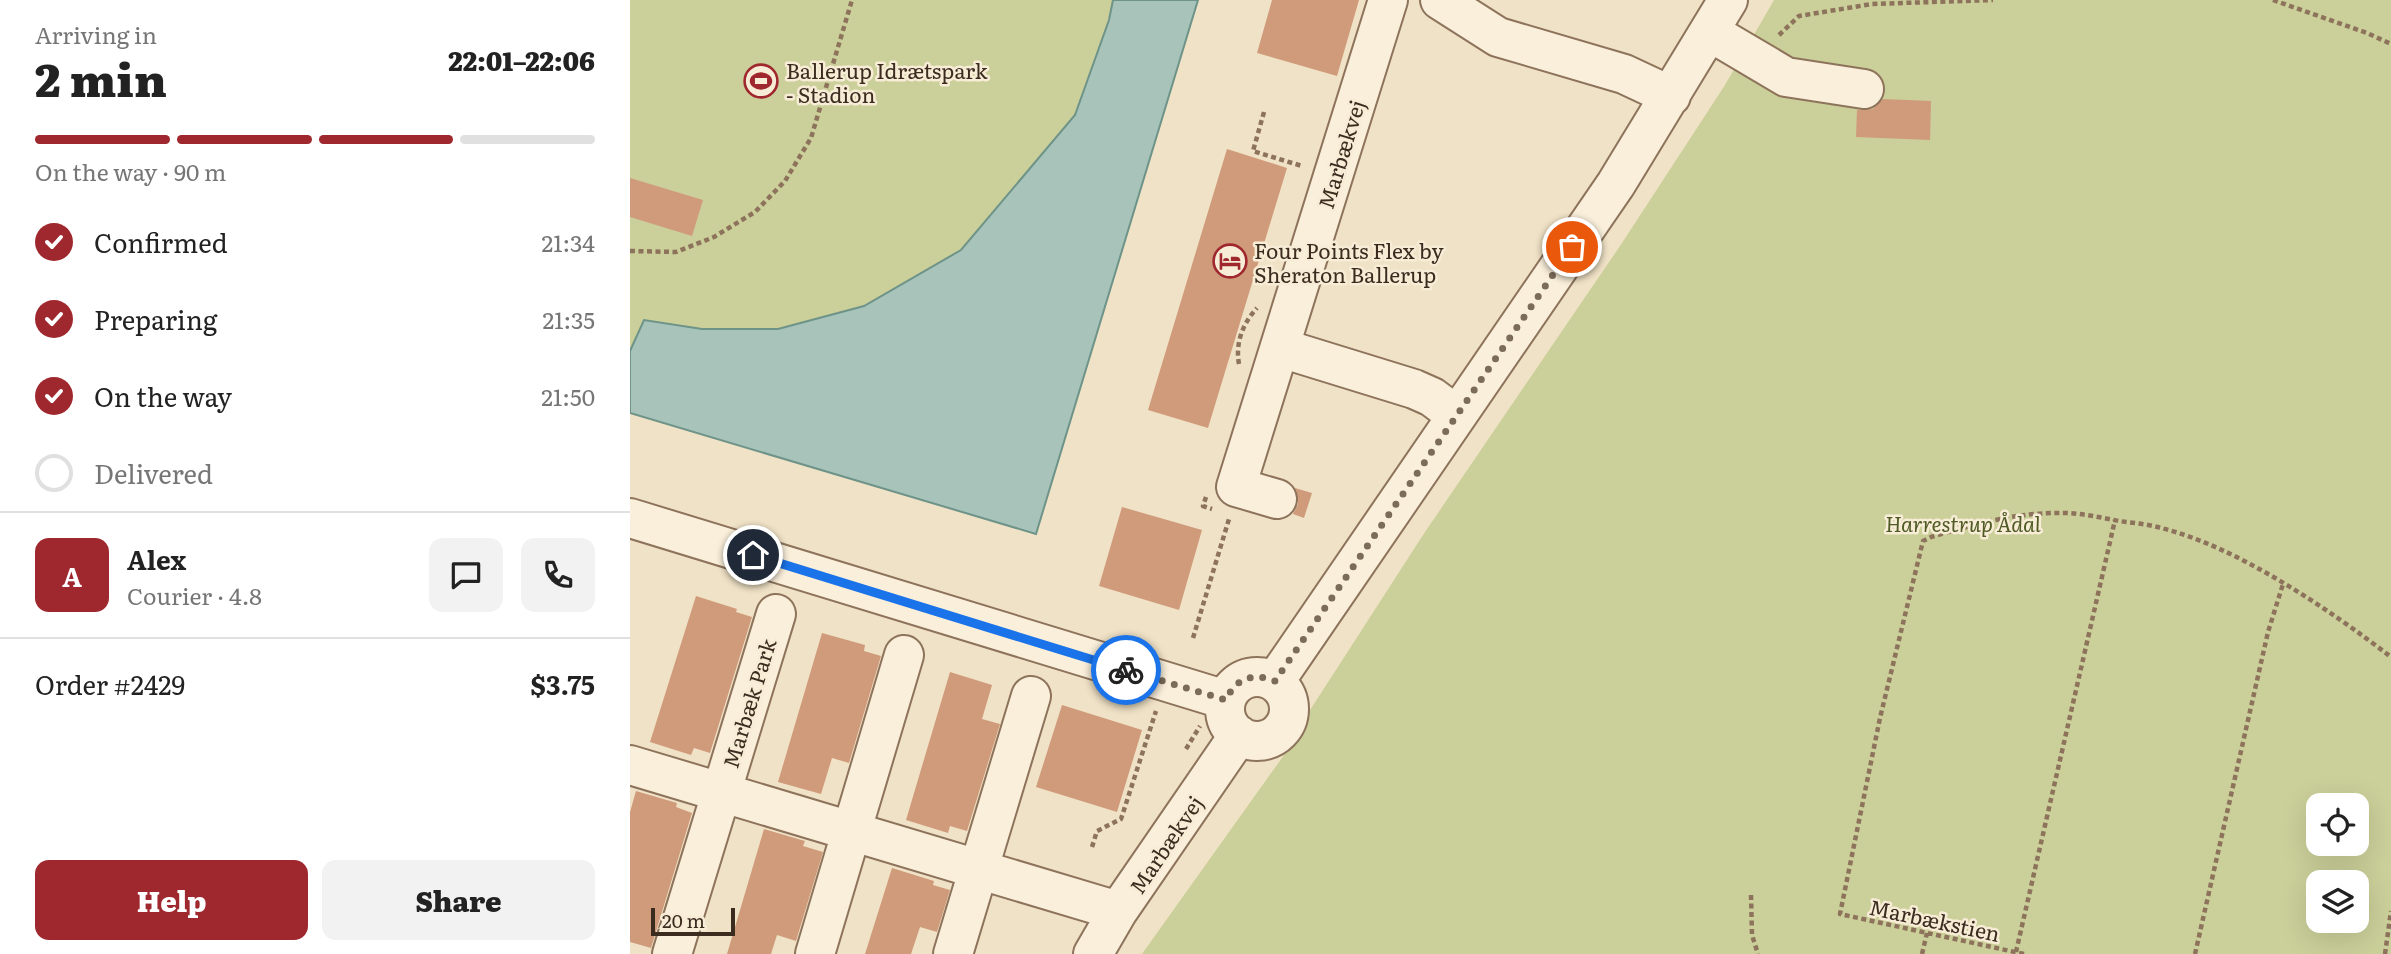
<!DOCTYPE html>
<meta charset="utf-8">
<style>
body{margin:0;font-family:Literata,serif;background:#f2f2f2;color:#222;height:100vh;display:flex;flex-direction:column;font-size:26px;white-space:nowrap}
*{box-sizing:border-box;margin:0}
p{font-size:23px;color:#767676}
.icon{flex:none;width:38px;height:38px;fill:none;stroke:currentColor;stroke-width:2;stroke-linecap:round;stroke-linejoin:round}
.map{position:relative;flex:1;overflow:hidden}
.sheet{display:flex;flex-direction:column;background:#fff;width:630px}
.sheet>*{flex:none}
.tools{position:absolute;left:1676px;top:793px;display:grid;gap:14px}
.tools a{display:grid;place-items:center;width:63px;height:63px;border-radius:14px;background:#fff;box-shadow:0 7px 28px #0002;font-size:35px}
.scale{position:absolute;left:21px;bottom:18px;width:84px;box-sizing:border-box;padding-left:7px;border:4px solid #3c2c1f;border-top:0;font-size:19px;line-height:24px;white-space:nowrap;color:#3c2c1f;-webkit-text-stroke:5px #f7ecd6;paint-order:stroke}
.pin{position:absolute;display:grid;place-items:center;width:60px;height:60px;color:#fff;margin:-30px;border:4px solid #fff;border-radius:50%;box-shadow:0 2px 7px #0007}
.courier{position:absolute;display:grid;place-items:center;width:70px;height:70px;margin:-35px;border:5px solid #1a73e8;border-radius:50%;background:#fff;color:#222;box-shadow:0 2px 9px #0007}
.overview em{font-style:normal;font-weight:800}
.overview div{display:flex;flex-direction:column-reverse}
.overview{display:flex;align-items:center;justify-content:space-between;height:119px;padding:0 35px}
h1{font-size:46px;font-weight:800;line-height:52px}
.bar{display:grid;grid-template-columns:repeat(4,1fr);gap:10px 7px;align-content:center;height:84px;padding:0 35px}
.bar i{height:9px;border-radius:5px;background:#e0e0e0}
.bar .selected{background:#9f282e}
.bar p{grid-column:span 4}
.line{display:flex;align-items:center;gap:18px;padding:0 35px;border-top:2px solid #e0e0e0}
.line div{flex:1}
.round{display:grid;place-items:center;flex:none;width:74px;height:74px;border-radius:14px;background:#f2f2f2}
ol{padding:0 35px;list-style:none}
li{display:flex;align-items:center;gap:21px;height:77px}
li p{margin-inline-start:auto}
li .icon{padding:7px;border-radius:50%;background:#9f282e;color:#fff;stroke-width:4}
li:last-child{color:#767676}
li i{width:38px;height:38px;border:4px solid #e0e0e0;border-radius:50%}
.primary-button{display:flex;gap:14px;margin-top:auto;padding:14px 35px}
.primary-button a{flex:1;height:80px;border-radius:14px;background:#9f282e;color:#fff;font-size:28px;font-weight:800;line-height:80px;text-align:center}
.primary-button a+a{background:#f2f2f2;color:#222}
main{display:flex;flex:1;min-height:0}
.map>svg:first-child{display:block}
.green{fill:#cbcf99;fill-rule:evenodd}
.water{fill:#a8c4ba;stroke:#6e9388;stroke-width:2}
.building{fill:#d09b7b}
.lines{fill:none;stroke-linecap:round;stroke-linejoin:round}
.minor-casing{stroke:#8d735b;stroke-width:42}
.path{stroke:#8d735b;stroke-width:4.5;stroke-dasharray:5 3.5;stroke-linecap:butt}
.minor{stroke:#faefda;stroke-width:38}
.done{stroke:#7b6c59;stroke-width:7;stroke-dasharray:0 12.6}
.route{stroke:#1a73e8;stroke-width:9}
.labels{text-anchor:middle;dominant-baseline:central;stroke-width:5;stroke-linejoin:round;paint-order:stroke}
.poi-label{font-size:21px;fill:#3c2c1f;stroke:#f7ecd6;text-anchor:start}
.street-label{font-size:21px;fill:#3c2c1f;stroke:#f7ecd6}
.park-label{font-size:21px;font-style:italic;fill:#4f5a25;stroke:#f7ecd6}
</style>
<main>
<section class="sheet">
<div class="overview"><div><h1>2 min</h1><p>Arriving in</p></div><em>22:01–22:06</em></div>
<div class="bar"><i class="selected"></i><i class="selected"></i><i class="selected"></i><i></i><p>On the way · 90 m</p></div>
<ol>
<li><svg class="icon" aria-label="check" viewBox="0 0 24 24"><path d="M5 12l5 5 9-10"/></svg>Confirmed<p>21:34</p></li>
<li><svg class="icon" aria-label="check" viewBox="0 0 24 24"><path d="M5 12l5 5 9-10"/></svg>Preparing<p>21:35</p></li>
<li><svg class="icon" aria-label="check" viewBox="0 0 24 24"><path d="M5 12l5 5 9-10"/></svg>On the way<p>21:50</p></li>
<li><i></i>Delivered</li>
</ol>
<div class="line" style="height:126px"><b class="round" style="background:#9f282e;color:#fff">A</b><div><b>Alex</b><p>Courier · 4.8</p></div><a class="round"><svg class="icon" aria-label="chat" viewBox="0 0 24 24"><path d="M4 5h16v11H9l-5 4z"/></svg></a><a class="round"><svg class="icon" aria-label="phone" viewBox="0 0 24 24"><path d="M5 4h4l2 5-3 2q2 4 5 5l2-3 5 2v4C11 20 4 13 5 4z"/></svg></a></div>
<div class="line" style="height:91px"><div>Order #2429</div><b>$3.75</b></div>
<div class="primary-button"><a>Help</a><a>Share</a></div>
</section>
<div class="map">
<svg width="1761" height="954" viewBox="0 0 1761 954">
<rect width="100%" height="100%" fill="#f0e2c6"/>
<!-- green -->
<path class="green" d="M0,0H483L479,20L445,115L331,250L234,306L148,329H72L15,320L0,351Z
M1144,0H1761V954H512L664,741L662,738L795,532L992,243L1095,85ZM1689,805H1727V844H1689ZM1689,882H1727V920H1689Z"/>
<!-- water -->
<path class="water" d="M483,0H568L406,534L0,413V351L14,320L72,329H148L234,306L331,250L445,115L479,20Z"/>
<!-- building -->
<path class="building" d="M642,0H729L707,76L627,53Z
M1253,99L1301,101L1300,140L1226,137L1227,110L1243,109Z
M597,149L657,168L578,428L518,410Z
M0,178L73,200L62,236L0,217Z
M665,488L682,493L674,518L663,514L668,504Z
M492,507L572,530L549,610L469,586Z
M66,596L107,609L106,612L122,617L80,753L64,748L61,755L20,742Z
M192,633L235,645L234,651L251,656L219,763L202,758L191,794L148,782Z
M320,672L362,685L352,719L370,724L337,831L320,826L318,833L276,820Z
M432,705L512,730L487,812L406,787Z
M6,791L47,803L46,807L62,813L21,948L0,942V812Z
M134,829L175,841L173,846L193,852L166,941L147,935L141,954H97Z
M262,868L304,881L303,885L320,890L307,932L290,927L281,954H235Z"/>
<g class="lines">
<defs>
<path id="minor" d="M810,0L868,37L994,74L1041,96
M1080,32L1156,77L1234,89
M651,348L784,389L802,397L826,415
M647,499L606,487L758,0
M0,518L596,700
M595 709a32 32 0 1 1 64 0a32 32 0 1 1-64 0Z
M645,681L986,184L1098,0
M0,765L488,911
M42,954L146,614
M185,954L274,655
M323,954L401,696
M463,954L488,911L609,735"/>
</defs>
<!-- minor casing -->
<use href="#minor" class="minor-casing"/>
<!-- path -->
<path class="path" d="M1643,0L1737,33L1761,44
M1149,35L1169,16L1242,4L1363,0
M634,112L623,151L672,166
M0,251L46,252L84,237L125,212L155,181L181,138L222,0
M609,364C605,343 613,323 627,308
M576,497L573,506L582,509
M563,638L599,519
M556,749L570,726
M462,847L467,831L491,819L526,711
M1121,895L1122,935L1128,954
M1386,952L1485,520
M1292,954L1297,933
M1394,954L1210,914L1250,718L1293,541L1301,537C1343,525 1383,513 1426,513C1447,512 1468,517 1489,521C1503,523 1517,524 1531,528C1606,546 1700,610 1761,657
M1565,954L1638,632L1653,584
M1755,954L1761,911"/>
<!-- minor -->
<use href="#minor" class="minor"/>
</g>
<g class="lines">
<!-- done -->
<path class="done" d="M496,670L596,700C606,678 623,672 645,681L942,247"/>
<!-- route -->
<path class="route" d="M123,555L496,670"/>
</g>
<!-- icons -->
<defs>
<symbol id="stadium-ring" viewBox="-11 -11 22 22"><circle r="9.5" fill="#f7ecd6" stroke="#9f282e" stroke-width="1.5"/><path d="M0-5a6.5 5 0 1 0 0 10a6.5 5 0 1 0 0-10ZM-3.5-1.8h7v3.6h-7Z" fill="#9f282e"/></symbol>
<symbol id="hotel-ring" viewBox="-11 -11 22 22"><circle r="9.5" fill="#f7ecd6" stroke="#9f282e" stroke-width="1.5"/><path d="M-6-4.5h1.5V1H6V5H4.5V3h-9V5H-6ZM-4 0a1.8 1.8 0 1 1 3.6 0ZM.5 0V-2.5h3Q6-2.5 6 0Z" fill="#9f282e"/></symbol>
</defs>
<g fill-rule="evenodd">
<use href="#stadium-ring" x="112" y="62" width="38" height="38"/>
<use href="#hotel-ring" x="581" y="242" width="38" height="38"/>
</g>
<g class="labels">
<!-- poi labels -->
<g class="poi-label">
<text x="156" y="69">Ballerup Idrætspark<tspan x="156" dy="24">- Stadion</tspan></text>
<text x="624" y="249">Four Points Flex by<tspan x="624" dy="24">Sheraton Ballerup</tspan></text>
</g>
<!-- street labels -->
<g class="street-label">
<text transform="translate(710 154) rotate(-73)">Marbækvej</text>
<text transform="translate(118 703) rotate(-73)">Marbæk Park</text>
<text transform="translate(535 844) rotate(-56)">Marbækvej</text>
<text transform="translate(1305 919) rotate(12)">Marbækstien</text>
</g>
<!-- park labels -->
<g class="park-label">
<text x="1333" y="522">Harrestrup Ådal</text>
</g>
</g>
</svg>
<div class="tools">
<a><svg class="icon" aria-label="locate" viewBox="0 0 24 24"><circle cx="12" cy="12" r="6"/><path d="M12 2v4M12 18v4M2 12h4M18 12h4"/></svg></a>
<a><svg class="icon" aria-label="layers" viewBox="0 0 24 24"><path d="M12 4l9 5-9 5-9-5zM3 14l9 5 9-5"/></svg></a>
</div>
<div class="scale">20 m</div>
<div class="pin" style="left:942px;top:247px;background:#ea580c"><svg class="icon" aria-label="bag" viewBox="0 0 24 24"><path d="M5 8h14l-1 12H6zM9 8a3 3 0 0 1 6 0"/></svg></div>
<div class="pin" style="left:123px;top:555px;background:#1f2937"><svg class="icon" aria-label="home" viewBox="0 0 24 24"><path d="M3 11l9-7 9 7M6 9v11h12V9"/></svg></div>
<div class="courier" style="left:496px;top:670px"><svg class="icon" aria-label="bike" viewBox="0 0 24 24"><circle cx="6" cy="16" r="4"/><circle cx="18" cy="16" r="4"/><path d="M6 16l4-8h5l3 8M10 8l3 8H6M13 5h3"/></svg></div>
</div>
</main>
